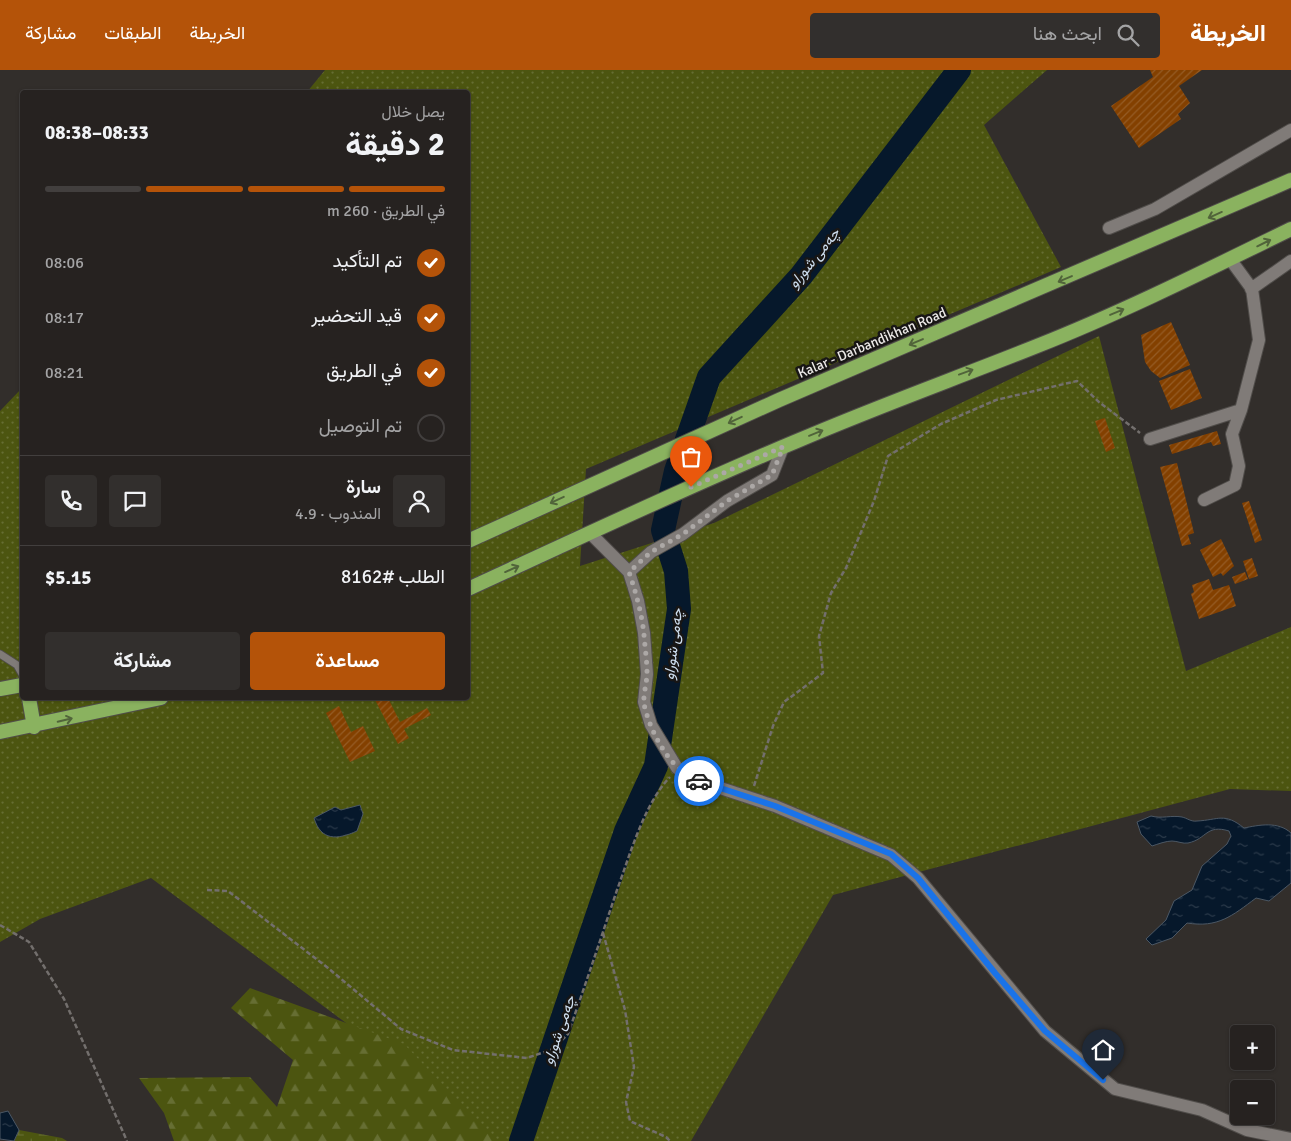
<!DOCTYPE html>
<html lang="ar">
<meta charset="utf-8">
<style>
body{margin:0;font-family:Signika,Vazirmatn,sans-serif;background:#322f2d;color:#f1f3f6;direction:rtl;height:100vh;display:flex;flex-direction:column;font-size:19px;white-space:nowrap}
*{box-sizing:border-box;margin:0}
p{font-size:16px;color:#a4a4a5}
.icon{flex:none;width:28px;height:28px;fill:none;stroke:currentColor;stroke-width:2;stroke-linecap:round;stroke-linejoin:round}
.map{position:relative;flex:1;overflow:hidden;direction:ltr}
.side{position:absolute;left:20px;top:20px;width:450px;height:610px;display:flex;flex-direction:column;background:#262220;border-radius:5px;box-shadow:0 1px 4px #0004,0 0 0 1px #423f3e;direction:rtl}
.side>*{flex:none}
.buttons{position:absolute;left:1230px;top:955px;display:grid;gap:10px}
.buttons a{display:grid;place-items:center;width:45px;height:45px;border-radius:5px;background:#262220;box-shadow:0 1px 4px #0004,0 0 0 1px #423f3e;font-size:25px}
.pin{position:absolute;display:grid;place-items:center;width:42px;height:42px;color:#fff;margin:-51px -21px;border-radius:50% 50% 50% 0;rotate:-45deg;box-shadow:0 0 5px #0007}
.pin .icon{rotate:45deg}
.courier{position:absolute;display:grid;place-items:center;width:50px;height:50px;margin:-25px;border:4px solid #1a73e8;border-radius:50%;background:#fff;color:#222;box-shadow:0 1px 6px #0007}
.headline em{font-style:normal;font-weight:700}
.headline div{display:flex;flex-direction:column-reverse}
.headline{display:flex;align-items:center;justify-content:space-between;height:85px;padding:0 25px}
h1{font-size:32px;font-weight:700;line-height:38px}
.bar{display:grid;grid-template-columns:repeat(4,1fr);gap:8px 5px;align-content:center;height:60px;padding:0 25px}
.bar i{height:6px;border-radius:4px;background:#423f3e}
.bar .current{background:#b45309}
.bar p{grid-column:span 4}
.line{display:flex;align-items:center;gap:12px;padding:0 25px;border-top:1px solid #423f3e}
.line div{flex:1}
.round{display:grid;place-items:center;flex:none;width:52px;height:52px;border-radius:5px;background:#322f2d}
ol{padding:0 25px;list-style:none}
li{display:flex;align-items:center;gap:15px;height:55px}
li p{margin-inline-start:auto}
li .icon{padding:5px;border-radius:50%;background:#b45309;color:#fff;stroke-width:4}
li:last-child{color:#a4a4a5}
li i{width:28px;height:28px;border:2px solid #423f3e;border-radius:50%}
.primary-button{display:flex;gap:10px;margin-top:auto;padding:10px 25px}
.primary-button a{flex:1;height:58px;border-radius:5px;background:#b45309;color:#fff;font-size:20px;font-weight:700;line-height:58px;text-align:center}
.primary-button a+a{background:#322f2d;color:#f1f3f6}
header{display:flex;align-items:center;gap:30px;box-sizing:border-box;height:70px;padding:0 25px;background:#b45309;color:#fff}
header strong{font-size:24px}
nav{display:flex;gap:28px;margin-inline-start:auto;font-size:18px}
.search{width:350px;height:45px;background:#322f2d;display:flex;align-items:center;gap:12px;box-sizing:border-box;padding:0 18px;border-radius:5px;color:#a4a4a5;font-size:19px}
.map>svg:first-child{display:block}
.grass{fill:url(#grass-dots)}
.forest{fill:url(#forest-firs)}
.wetland{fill:url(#wetland-marsh)}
.water{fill:url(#water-ripples);stroke:#4b5764}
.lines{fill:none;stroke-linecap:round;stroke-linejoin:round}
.river{stroke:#06182b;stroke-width:24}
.building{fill:url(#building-hatch)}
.service-casing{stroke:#504d4a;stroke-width:9}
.minor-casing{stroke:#504d4a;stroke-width:14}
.trunk-casing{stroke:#504d4a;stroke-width:16}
.path{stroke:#736f6d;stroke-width:2.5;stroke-dasharray:5 2.5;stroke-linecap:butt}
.service{stroke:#807b78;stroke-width:7}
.minor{stroke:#807b78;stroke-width:12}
.trunk{stroke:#8ab25f;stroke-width:14}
.oneway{stroke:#51643a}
.done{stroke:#aca8a6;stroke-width:5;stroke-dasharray:0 9}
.route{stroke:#1a73e8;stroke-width:6}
.labels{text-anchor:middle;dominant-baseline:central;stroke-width:5;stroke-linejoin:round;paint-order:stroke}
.street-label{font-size:14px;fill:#edeae8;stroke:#181615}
.water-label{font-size:15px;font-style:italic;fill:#cdddee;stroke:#181615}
</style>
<header>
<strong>الخريطة</strong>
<div class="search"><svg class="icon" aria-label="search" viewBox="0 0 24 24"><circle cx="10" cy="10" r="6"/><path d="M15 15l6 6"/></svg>ابحث هنا</div>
<nav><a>الخريطة</a><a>الطبقات</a><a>مشاركة</a></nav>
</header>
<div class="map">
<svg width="1291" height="1071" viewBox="0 0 1291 1071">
<defs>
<pattern id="grass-dots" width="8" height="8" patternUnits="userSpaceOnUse" patternTransform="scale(1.25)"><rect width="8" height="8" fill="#4c5510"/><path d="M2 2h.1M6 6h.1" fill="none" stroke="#666e33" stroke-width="1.8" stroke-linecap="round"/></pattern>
<pattern id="forest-firs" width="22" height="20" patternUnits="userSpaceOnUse" patternTransform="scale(1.25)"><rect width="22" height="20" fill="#4c5510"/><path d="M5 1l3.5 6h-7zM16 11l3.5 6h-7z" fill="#666e33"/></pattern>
<pattern id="wetland-marsh" width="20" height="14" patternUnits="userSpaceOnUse" patternTransform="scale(1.25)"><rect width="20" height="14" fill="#4c5510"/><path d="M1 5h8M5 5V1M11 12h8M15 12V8" fill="none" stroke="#666e33"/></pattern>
<pattern id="water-ripples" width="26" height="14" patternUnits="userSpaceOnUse" patternTransform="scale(1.25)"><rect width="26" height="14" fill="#06182b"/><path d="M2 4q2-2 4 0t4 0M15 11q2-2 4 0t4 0" fill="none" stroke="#2b3a4a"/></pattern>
<pattern id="building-hatch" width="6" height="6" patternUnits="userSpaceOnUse" patternTransform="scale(1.25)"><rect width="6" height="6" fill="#834000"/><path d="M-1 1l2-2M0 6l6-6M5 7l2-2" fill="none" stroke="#955c25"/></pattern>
</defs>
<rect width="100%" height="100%" fill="#322e2b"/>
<!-- grass -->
<path class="grass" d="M325,0H1047L984,55L1061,197L586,399L580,496L714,453L1099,266L1186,601L1291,557V721L1230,719L833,825L691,1071H395L373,973L151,808L40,849L0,872V341L22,318V628H468V22H307Z"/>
<!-- forest -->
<path class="forest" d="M250,918L404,974L496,1071H174L164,1043L139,1008L250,1007L277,1037L293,990L231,938Z"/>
<!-- wetland -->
<path class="wetland" d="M19,1060L62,1068L67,1071H14Z"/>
<!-- water -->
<path class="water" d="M360,735L363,744L357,761C337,770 321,771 314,748L335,737L341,740Z
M1151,746C1162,749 1171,745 1182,747C1187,748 1191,752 1197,751C1219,750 1224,742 1244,758C1259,755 1278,751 1291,763V813L1269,831L1256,828C1232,846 1218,858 1187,853L1172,868L1152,875L1146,869L1166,850L1174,831L1192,820L1202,796L1227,774L1231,766L1229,761C1206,754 1207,769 1188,773C1183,774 1177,771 1172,771C1166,771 1158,774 1152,776L1141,764L1137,752Z
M8,1041L19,1060L14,1071L0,1069V1043Z"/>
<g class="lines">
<!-- river -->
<path class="river" d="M521,1071L626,761L656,696L679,539L676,501L663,460L676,401L709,307L801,206L959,0"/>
</g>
<!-- building -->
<path class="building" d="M1150,0H1202L1179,16L1190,33L1178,44L1181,49L1139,78L1111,36L1153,7Z
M1171,252L1190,295L1160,308L1151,301L1145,292L1141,265Z
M1190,299L1202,328L1171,340L1159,311Z
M1105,348L1115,378L1106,382L1095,351Z
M1217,361L1221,374L1213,376L1211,372L1172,384L1169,375Z
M1177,393L1194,463L1188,465L1191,474L1182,476L1160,397Z
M1249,431L1262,470L1255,473L1242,433Z
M1221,469L1234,496L1223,506L1221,503L1213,507L1200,480Z
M1252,488L1258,506L1249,509L1243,491Z
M1245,502L1248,509L1235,514L1232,507Z
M1209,509L1213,520L1229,515L1236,536L1199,549L1191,524L1194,522L1192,515Z
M374,628H388L400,652L427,638L431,645L404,659L409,668L398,674Z
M339,636L351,662L363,656L375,681L350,692L326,643Z"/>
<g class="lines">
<defs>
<path id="service" d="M0,584L17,595L22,604"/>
<path id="minor" d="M1109,158L1155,139L1291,60
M1251,219L1291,191
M1150,369L1241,340L1259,270L1252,219L1230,189
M1204,430L1235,415L1239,396L1232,364L1241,340
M590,463L629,502L638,531L644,563L647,604L644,632L651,655L677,698L690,708L775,736L891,785L918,808L1045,961L1115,1019L1202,1040L1247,1060L1291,1069
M629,502L651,482L683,464L727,431L772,405L783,377"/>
<path id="trunk" d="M468,471L779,330L1291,110
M468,519C577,469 686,417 797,371C876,337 957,308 1037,276C1123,242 1207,200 1291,159
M0,619L22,615
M29,628L34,657
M0,662L161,628"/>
</defs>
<!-- service casing -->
<use href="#service" class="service-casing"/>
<!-- minor casing -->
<use href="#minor" class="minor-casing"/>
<!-- trunk casing -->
<use href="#trunk" class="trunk-casing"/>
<!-- path -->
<path class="path" d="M754,716L773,656L784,632L823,603L819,566L831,523L846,498L874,431L888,386L941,354L996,330L1077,311L1100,333L1140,363
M207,820L228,821L328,898L401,959L453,980L527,988L553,979L568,964C585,916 601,868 617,820C630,785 644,734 670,707
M0,855L29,872L64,929L127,1071
M603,863L625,940L634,997L626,1032L630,1051L666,1067L670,1071"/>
<!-- service -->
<use href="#service" class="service"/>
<!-- minor -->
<use href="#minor" class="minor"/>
<!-- trunk -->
<use href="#trunk" class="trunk"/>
</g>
<!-- one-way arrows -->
<defs><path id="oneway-shaft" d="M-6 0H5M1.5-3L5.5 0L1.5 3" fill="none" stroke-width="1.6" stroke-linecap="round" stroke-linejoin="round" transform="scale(1.25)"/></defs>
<g class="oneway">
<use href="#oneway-shaft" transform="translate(1215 145) rotate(156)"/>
<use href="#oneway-shaft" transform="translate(1264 173) rotate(-26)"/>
<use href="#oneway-shaft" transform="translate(1065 209) rotate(157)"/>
<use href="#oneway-shaft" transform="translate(1117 242) rotate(-23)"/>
<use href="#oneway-shaft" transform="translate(916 272) rotate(157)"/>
<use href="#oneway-shaft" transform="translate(966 302) rotate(-20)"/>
<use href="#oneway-shaft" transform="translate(735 350) rotate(155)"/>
<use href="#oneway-shaft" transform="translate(816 363) rotate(-22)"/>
<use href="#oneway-shaft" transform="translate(557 430) rotate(155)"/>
<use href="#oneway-shaft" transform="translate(512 499) rotate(-24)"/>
<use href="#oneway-shaft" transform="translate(65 650) rotate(-13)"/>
</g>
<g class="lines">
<!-- done -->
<path class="done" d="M691,417L783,377L772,405L727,431L683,464L651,482L629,502C636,523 642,544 644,565C645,578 647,591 647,603C647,613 643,624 644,634C650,662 671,702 699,711"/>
<!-- route -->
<path class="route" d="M699,711L775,736L891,784L918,808L995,903L1045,961L1103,1010"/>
</g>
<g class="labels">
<!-- street labels -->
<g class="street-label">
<text transform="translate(872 273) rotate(-23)">Kalar - Darbandikhan Road</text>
</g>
<!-- water labels -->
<g class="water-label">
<text transform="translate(814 188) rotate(-51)">چەمی شوراو</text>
<text transform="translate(673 574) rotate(-83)">چەمی شوراو</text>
<text transform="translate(559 960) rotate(-71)">چەمی شوراو</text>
</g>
</g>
</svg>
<div class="buttons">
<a>+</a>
<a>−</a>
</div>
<div class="pin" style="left:691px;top:417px;background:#ea580c"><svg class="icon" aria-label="bag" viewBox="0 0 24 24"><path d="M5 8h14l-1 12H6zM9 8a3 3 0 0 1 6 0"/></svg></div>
<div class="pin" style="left:1103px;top:1010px;background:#1f2937"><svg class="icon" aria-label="home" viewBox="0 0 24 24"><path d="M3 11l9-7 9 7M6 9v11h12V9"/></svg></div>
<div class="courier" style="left:699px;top:711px"><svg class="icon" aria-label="car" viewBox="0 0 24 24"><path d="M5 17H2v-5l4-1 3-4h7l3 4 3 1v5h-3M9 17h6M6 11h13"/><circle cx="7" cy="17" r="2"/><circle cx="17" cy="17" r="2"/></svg></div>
<section class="side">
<div class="headline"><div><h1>2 دقيقة</h1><p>يصل خلال</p></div><em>08:33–08:38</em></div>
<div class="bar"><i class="current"></i><i class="current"></i><i class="current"></i><i></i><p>في الطريق · 260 m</p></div>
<ol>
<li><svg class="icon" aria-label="check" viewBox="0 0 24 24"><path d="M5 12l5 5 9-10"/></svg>تم التأكيد<p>08:06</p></li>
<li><svg class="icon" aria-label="check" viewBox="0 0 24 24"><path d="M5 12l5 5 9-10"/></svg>قيد التحضير<p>08:17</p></li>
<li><svg class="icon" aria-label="check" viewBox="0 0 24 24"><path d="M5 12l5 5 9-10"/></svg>في الطريق<p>08:21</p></li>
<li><i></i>تم التوصيل</li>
</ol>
<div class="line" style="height:90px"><a class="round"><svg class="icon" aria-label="person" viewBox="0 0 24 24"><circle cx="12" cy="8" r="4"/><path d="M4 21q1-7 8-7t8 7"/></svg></a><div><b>سارة</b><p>المندوب · 4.9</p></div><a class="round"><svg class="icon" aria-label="chat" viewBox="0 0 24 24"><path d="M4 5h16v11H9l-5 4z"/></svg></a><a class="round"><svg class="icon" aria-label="phone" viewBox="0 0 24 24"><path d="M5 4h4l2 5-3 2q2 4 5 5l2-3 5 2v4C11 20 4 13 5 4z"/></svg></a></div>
<div class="line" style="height:65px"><div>الطلب #8162</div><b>$5.15</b></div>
<div class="primary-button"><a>مساعدة</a><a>مشاركة</a></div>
</section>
</div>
